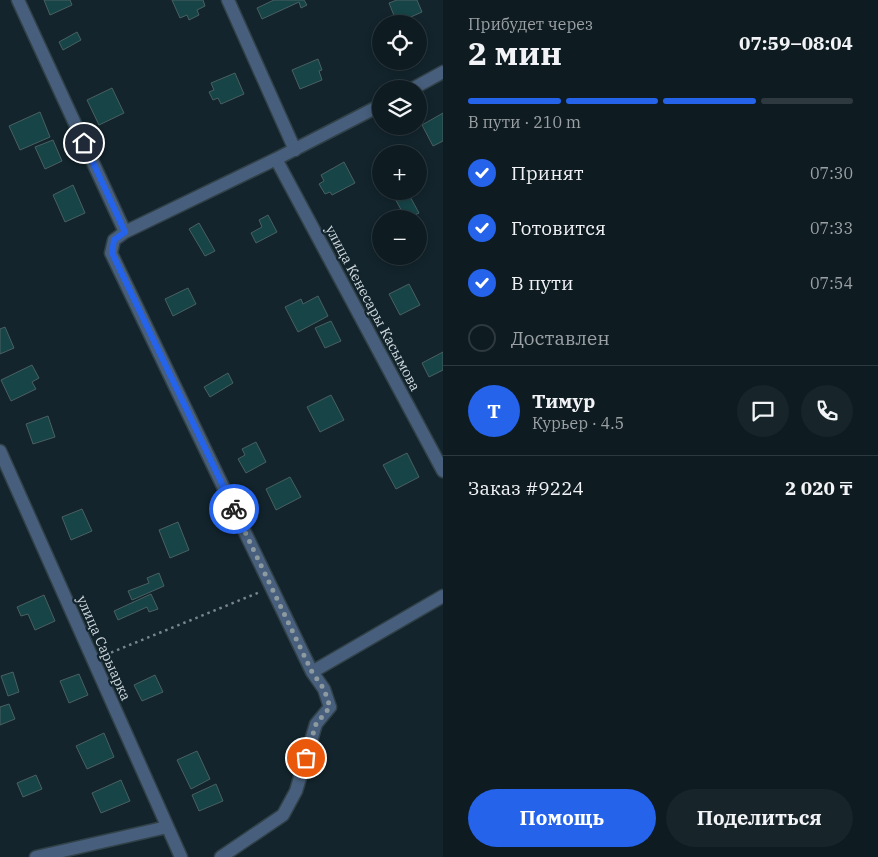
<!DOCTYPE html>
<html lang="ru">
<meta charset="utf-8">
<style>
body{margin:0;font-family:"IBM Plex Serif",serif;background:#17242a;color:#f1f3f6;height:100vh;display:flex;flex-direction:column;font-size:19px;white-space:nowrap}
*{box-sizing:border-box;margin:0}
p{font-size:16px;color:#9ba1a5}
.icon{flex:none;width:28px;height:28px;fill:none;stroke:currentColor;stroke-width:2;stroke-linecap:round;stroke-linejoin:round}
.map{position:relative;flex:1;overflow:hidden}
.drawer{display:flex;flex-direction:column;background:#0e1b21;width:435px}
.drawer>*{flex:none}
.buttons{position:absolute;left:372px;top:15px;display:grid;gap:10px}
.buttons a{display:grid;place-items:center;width:55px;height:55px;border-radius:50%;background:#0e1b21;box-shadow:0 2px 8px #0003,0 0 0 1px #2e393f;font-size:25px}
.pin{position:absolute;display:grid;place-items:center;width:42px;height:42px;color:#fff;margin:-21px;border:2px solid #fff;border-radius:50%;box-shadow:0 1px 5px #0007}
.courier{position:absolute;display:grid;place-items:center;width:50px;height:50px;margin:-25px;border:4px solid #2563eb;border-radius:50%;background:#fff;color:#222;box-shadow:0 1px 6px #0007}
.head em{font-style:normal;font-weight:800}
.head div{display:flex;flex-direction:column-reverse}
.head{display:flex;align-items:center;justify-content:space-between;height:85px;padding:0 25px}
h1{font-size:32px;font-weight:800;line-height:38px}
.bar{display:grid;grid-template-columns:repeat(4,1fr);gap:8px 5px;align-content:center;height:60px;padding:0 25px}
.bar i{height:6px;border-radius:4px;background:#2e393f}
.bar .on{background:#2563eb}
.bar p{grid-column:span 4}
.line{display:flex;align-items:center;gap:12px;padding:0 25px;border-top:1px solid #2e393f}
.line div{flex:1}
.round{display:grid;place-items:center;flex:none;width:52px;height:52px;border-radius:26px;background:#17242a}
ol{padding:0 25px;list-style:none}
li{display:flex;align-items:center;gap:15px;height:55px}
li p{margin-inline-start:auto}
li .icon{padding:5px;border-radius:50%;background:#2563eb;color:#fff;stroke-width:4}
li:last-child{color:#9ba1a5}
li i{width:28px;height:28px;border:2px solid #2e393f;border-radius:50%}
.cta{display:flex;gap:10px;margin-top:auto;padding:10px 25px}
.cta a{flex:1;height:58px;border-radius:30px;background:#2563eb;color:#fff;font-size:20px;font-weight:800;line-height:58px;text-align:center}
.cta a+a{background:#17242a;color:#f1f3f6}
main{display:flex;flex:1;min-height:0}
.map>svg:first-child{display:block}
.building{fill:#164447;stroke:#4a6062}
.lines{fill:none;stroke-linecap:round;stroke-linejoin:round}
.minor-casing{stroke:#314148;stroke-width:15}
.path{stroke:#79868d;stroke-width:2.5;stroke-dasharray:2.5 4;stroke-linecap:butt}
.minor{stroke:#475f7c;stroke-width:12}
.done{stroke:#8d9aa0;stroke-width:5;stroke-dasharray:0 9}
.route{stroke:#2563eb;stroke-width:6}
.labels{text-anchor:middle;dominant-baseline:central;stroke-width:4.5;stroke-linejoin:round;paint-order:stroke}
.street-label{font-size:14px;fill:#cfd9de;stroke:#13242c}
</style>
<main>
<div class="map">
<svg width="443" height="857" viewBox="0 0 443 857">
<rect width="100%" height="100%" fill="#13242c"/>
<!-- building -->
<path class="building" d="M44,0H70L72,5L50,15Z
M172,0H203L205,6L197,10L199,15L189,20L187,15L180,18Z
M274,0H304L307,5L301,8L299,2L262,19L257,8Z
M397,0H417L422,12L397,23L389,3Z
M77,32L81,40L63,50L59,42Z
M318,59L322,70L319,71L322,80L300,89L292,70Z
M235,73L244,94L221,104L218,98L213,100L209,92L214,90L211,83Z
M112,88L124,113L99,125L87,100Z
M40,112L50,137L20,150L9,126Z
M443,113V141L433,146L422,125Z
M53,140L62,161L45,169L35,147Z
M344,162L355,183L332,195L330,192L325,194L319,184L324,181L321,175Z
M73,185L85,213L65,222L53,195Z
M391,191H407L419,213L406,219Z
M268,215L277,232L256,243L251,233L262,227L259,220Z
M199,223L215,251L205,256L189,229Z
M409,284L420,305L400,315L389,294Z
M188,288L196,304L173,316L165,299Z
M318,296L328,316L298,332L285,307L301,299L303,304Z
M331,321L341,341L325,348L315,328Z
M5,327L14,348L0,354V329Z
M443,352V370L429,377L422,363Z
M32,365L39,378L32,382L36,389L11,401L1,380Z
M228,373L233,383L210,397L204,387Z
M331,395L344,420L320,432L307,407Z
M48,416L55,437L33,444L26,424Z
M256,442L266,462L246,473L238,459L245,455L242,449Z
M407,453L419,477L396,489L383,465Z
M290,477L301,497L276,510L266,489Z
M82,509L92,531L71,540L62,517Z
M178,522L189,550L170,558L159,530Z
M159,573L164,586L132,600L128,591L149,583L147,578Z
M151,594L158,609L149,612L147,607L118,620L114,611Z
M44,595L55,621L35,630L28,614L21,616L17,607Z
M13,672L19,692L8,696L1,676Z
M79,674L88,695L69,703L60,681Z
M155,675L163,692L142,701L134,685Z
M9,704L15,719L0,725V707Z
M104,733L114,757L87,769L76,746Z
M197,751L210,779L191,789L177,760Z
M36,775L42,789L23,797L17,783Z
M121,780L130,801L101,813L92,793Z
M216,784L223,801L199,811L192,795Z"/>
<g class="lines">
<defs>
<path id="minor" d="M18,0L125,232
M228,0L295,150
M412,89L443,72
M276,159L443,471
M0,451L181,857
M312,672L443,596
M36,857L167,827
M221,857L283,815L296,791L316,724L330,707L324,689L312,672L111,253L114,240L125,232L276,159L381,105"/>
</defs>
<!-- minor casing -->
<use href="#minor" class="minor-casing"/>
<!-- path -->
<path class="path" d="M105,655L260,592"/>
<!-- minor -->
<use href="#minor" class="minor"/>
</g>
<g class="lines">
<!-- done -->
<path class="done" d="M234,509L312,672L324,689L330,707L316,724L306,758"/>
<!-- route -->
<path class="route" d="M84,143L125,232L114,240L112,253L234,509"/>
</g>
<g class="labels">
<!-- street labels -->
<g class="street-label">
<text transform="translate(373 308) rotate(62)">улица Кенесары Касымова</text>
<text transform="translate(104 648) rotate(66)">улица Сарыарка</text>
</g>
</g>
</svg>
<div class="buttons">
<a><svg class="icon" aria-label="locate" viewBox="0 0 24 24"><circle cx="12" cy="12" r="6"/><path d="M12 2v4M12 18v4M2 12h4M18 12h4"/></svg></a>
<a><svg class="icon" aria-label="layers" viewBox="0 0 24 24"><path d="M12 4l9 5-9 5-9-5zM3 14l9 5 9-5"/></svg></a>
<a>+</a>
<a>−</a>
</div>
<div class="pin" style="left:306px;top:758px;background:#ea580c"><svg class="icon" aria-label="bag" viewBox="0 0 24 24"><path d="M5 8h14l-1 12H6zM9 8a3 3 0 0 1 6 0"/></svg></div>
<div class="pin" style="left:84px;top:143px;background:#1f2937"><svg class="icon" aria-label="home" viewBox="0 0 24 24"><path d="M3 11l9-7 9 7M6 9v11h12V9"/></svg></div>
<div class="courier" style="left:234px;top:509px"><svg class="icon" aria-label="bike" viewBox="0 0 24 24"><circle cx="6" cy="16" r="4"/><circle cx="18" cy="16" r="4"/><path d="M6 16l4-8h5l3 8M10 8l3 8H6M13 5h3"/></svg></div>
</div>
<section class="drawer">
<div class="head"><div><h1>2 мин</h1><p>Прибудет через</p></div><em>07:59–08:04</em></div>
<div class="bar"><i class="on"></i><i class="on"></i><i class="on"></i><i></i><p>В пути · 210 m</p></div>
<ol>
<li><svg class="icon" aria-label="check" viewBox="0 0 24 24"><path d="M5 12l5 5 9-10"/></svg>Принят<p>07:30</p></li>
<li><svg class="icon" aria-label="check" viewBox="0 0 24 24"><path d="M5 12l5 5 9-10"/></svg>Готовится<p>07:33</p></li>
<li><svg class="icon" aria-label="check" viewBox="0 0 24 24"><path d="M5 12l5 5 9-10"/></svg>В пути<p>07:54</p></li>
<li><i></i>Доставлен</li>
</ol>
<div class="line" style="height:90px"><b class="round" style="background:#2563eb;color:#fff">Т</b><div><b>Тимур</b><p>Курьер · 4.5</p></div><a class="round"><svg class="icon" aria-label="chat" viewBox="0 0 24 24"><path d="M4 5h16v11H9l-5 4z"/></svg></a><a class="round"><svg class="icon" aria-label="phone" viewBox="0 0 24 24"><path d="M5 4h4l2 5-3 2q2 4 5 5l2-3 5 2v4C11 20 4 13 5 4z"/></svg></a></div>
<div class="line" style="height:65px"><div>Заказ #9224</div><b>2 020 ₸</b></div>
<div class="cta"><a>Помощь</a><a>Поделиться</a></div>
</section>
</main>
